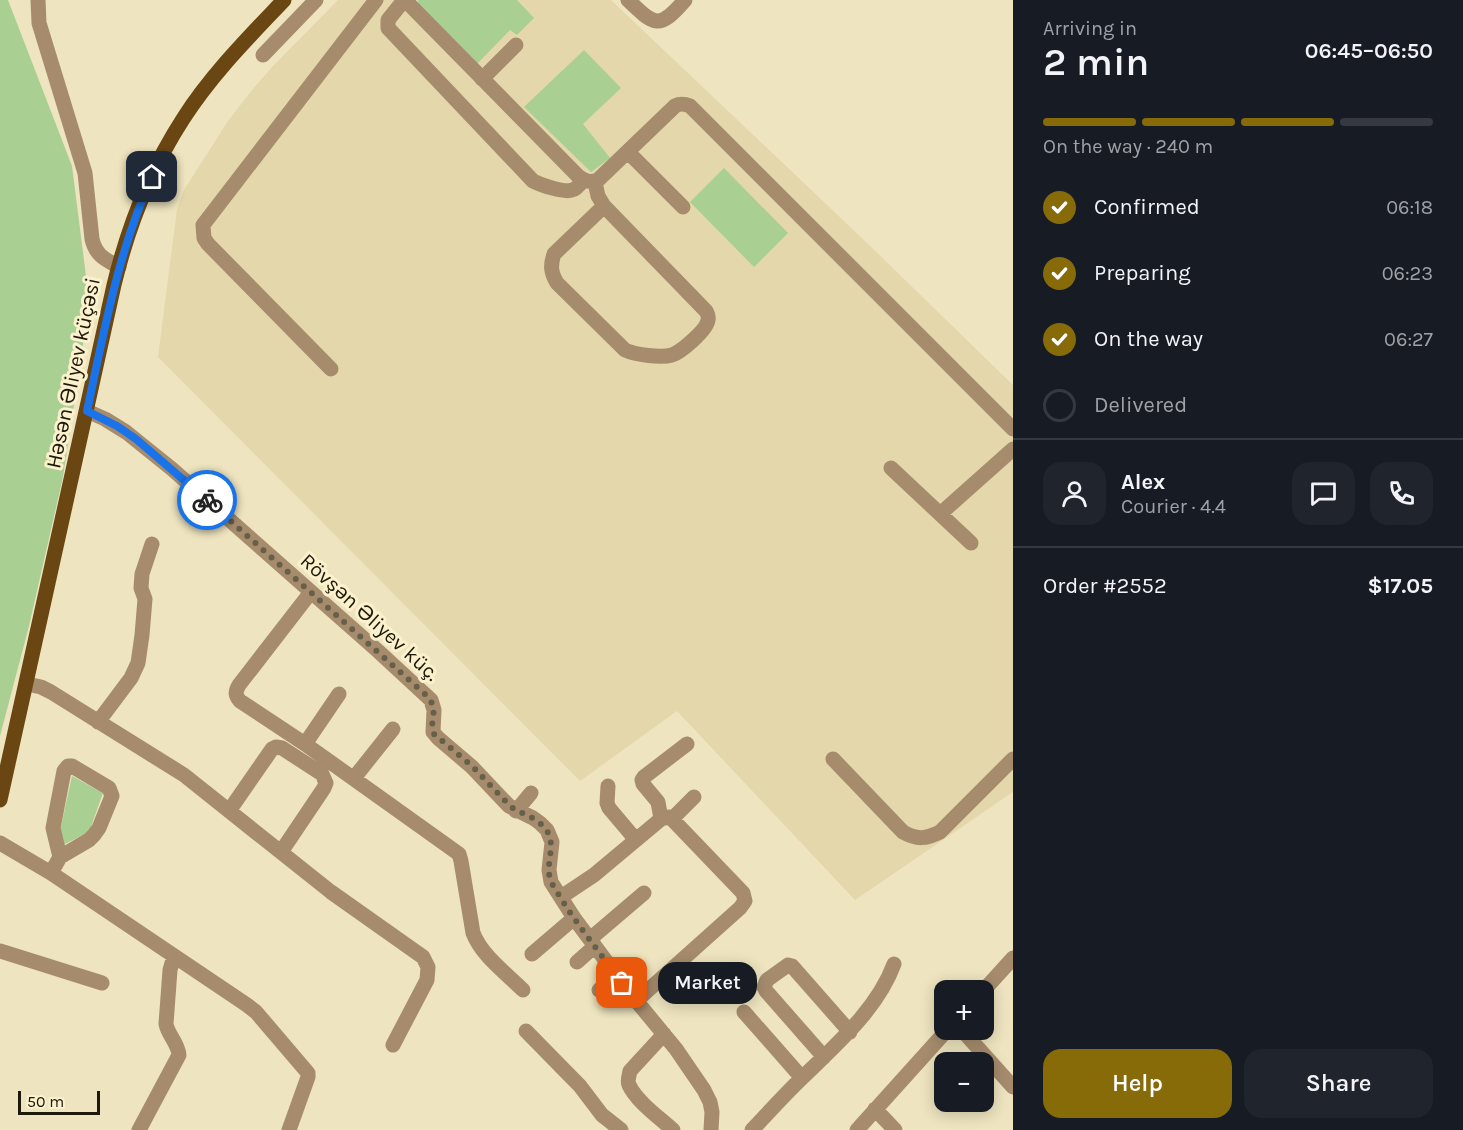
<!DOCTYPE html>
<meta charset="utf-8">
<style>
body{margin:0;font-family:Karla,sans-serif;background:#20242c;color:#f1f3f6;height:100vh;display:flex;flex-direction:column;font-size:22px;white-space:nowrap}
*{box-sizing:border-box;margin:0}
p{font-size:20px;color:#9ea1a6}
.icon{flex:none;width:33px;height:33px;fill:none;stroke:currentColor;stroke-width:2;stroke-linecap:round;stroke-linejoin:round}
.map{position:relative;flex:1;overflow:hidden}
.panel{display:flex;flex-direction:column;background:#171b24;width:450px}
.panel>*{flex:none}
.controls{position:absolute;left:934px;top:980px;display:grid;gap:12px}
.controls a{display:grid;place-items:center;width:60px;height:60px;border-radius:12px;background:#171b24;box-shadow:0 3px 15px #0003;font-size:30px}
.scale{position:absolute;left:18px;bottom:15px;width:82px;box-sizing:border-box;padding-left:6px;border:3px solid #1d190c;border-top:0;font-size:16px;line-height:21px;white-space:nowrap;color:#1d190c;-webkit-text-stroke:4px #fbf1cc;paint-order:stroke}
.pin{position:absolute;display:grid;place-items:center;width:51px;height:51px;color:#fff;margin:-26px;border-radius:12px;box-shadow:0 3px 9px #0006}
.courier{position:absolute;display:grid;place-items:center;width:60px;height:60px;margin:-30px;border:4px solid #1a73e8;border-radius:50%;background:#fff;color:#222;box-shadow:0 2px 8px #0007}
.bubble{position:absolute;height:42px;border-radius:18px;background:#171b24;box-shadow:0 3px 15px #0003;font-size:20px;font-weight:600;line-height:42px;text-align:center}
.overview em{font-style:normal;font-weight:600}
.overview div{display:flex;flex-direction:column-reverse}
.overview{display:flex;align-items:center;justify-content:space-between;height:102px;padding:0 30px}
h1{font-size:39px;font-weight:600;line-height:45px}
.bar{display:grid;grid-template-columns:repeat(4,1fr);gap:9px 6px;align-content:center;height:72px;padding:0 30px}
.bar i{height:8px;border-radius:4px;background:#363941}
.bar .current{background:#876b08}
.bar p{grid-column:span 4}
.line{display:flex;align-items:center;gap:15px;padding:0 30px;border-top:2px solid #363941}
.line div{flex:1}
.round{display:grid;place-items:center;flex:none;width:63px;height:63px;border-radius:18px;background:#20242c}
ol{padding:0 30px;list-style:none}
li{display:flex;align-items:center;gap:18px;height:66px}
li p{margin-inline-start:auto}
li .icon{padding:6px;border-radius:50%;background:#876b08;color:#fff;stroke-width:4}
li:last-child{color:#9ea1a6}
li i{width:33px;height:33px;border:3px solid #363941;border-radius:50%}
.button{display:flex;gap:12px;margin-top:auto;padding:12px 30px}
.button a{flex:1;height:69px;border-radius:18px;background:#876b08;color:#fff;font-size:24px;font-weight:600;line-height:69px;text-align:center}
.button a+a{background:#20242c;color:#f1f3f6}
main{display:flex;flex:1;min-height:0}
.map>svg:first-child{display:block}
.built{fill:#e3d7ab}
.green{fill:#a9cf93}
.lines{fill:none;stroke-linecap:round;stroke-linejoin:round}
.minor{stroke:#a68c6d;stroke-width:15}
.major{stroke:#6a4612;stroke-width:15}
.done{stroke:#66604b;stroke-width:6;stroke-dasharray:0 10.8}
.route{stroke:#1a73e8;stroke-width:8}
.labels{text-anchor:middle;dominant-baseline:central;stroke-width:6;stroke-linejoin:round;paint-order:stroke}
.street-label{font-size:21px;fill:#1d190c;stroke:#fbf1cc}
</style>
<main>
<div class="map">
<svg width="1013" height="1130" viewBox="0 0 1013 1130">
<rect width="100%" height="100%" fill="#eee4bf"/>
<!-- built -->
<path class="built" d="M338,0H611L865,241L1013,385V792L855,900L677,711L580,781L158,357L177,209L184,190L228,121L252,90L273,66Z"/>
<!-- green -->
<path class="green" d="M0,0H8L72,166L86,276V309L84,338L63,477L29,626L0,736Z
M418,0H517L534,18L517,35L510,30L477,64L418,3Z
M584,50L621,88L583,124L610,158L591,172L524,107Z
M724,168L788,233L754,267L690,202Z
M72,776L103,793L89,832L63,845L60,831Z"/>
<g class="lines">
<!-- minor -->
<path class="minor" d="M38,0L39,23L85,173L92,239C96,256 105,259 119,267
M404,0L388,20V28L533,181C541,185 564,193 572,190C577,189 580,184 583,180
M405,0L578,176C585,181 591,184 599,179L675,106C681,103 685,104 690,106L1013,429
M628,0C655,26 659,30 685,0
M263,55L316,0
M482,79L516,45
M628,152L683,207
M595,182L598,196L604,206L706,311C708,315 709,316 708,320C707,330 681,352 672,355C661,358 636,355 625,350L557,283C551,273 550,266 554,254L604,206
M331,369L208,244L204,238L203,225L376,0
M87,411L105,419L126,432L172,469L378,651L431,700L434,710L433,732L438,738L472,767L509,806L533,818L540,823L547,830L552,842L549,870L551,882L574,918L629,992L676,1049L704,1090L710,1102L712,1112L711,1130
M891,468L971,543
M940,514L1013,449
M311,592L239,685C235,692 235,695 240,701L305,744L459,854L461,861L473,933C482,956 506,973 523,990
M27,684L41,687L51,692L184,775L331,892L423,957L428,967L427,980L393,1045
M98,722L131,678L138,663L142,635L145,599L141,588L142,574L152,544
M305,744L339,694
M833,759L903,832C917,840 926,839 940,832L1013,759
M354,778L393,729
M608,786L607,803L609,808L636,840
M229,811L272,749L276,747L282,748L322,774L326,783L324,788L281,852
M516,811L531,793
M661,819L658,802L643,784L642,780L644,777L687,744
M672,819L694,797
M0,843L51,873L247,1005L256,1012L308,1073V1077L289,1130
M51,873L60,857L89,840L94,835L99,828L112,796L109,788L72,766H68L64,771L53,828L60,857
M561,897L594,875L661,819L669,817L672,819L743,893L745,901L740,908L636,1001
M590,939L644,893
M0,951L102,983
M532,954L574,918
M577,962L595,946
M599,990L616,975
M984,990L1013,958
M744,1012L802,1078
M961,1029L1013,1087
M526,1031L580,1086L602,1115L621,1130
M664,1034L630,1071C629,1076 627,1081 629,1085C637,1102 660,1118 673,1130
M824,1057L766,991L764,987L767,980L788,965L792,966L850,1032
M875,1109L895,1130
M139,1130L179,1055C178,1043 168,1035 166,1024L170,970L174,956
M752,1130C769,1112 786,1093 804,1076C837,1044 878,1008 894,964
M857,1130L948,1029"/>
<!-- major -->
<path class="major" d="M0,800L114,285C128,227 150,170 183,119C211,75 248,38 284,0"/>
</g>
<g class="lines">
<!-- done -->
<path class="done" d="M207,500L426,695C441,711 428,718 434,734L472,766L510,806C522,815 538,817 547,831C557,847 544,865 551,881C554,889 561,897 565,905C583,932 603,957 622,983"/>
<!-- route -->
<path class="route" d="M152,177C118,251 104,332 87,411L117,426L136,439L207,500"/>
</g>
<g class="labels">
<!-- street labels -->
<g class="street-label">
<text transform="translate(73 373) rotate(-78)">Həsən Əliyev küçəsi</text>
<text transform="translate(370 617) rotate(42)">Rövşən Əliyev küç.</text>
</g>
</g>
</svg>
<div class="controls">
<a>+</a>
<a>−</a>
</div>
<div class="scale">50 m</div>
<div class="pin" style="left:622px;top:983px;background:#ea580c"><svg class="icon" aria-label="bag" viewBox="0 0 24 24"><path d="M5 8h14l-1 12H6zM9 8a3 3 0 0 1 6 0"/></svg></div>
<div class="pin" style="left:152px;top:177px;background:#1f2937"><svg class="icon" aria-label="home" viewBox="0 0 24 24"><path d="M3 11l9-7 9 7M6 9v11h12V9"/></svg></div>
<div class="courier" style="left:207px;top:500px"><svg class="icon" aria-label="bike" viewBox="0 0 24 24"><circle cx="6" cy="16" r="4"/><circle cx="18" cy="16" r="4"/><path d="M6 16l4-8h5l3 8M10 8l3 8H6M13 5h3"/></svg></div>
<div class="bubble" style="left:658px;top:962px;width:99px">Market</div>
</div>
<section class="panel">
<div class="overview"><div><h1>2 min</h1><p>Arriving in</p></div><em>06:45–06:50</em></div>
<div class="bar"><i class="current"></i><i class="current"></i><i class="current"></i><i></i><p>On the way · 240 m</p></div>
<ol>
<li><svg class="icon" aria-label="check" viewBox="0 0 24 24"><path d="M5 12l5 5 9-10"/></svg>Confirmed<p>06:18</p></li>
<li><svg class="icon" aria-label="check" viewBox="0 0 24 24"><path d="M5 12l5 5 9-10"/></svg>Preparing<p>06:23</p></li>
<li><svg class="icon" aria-label="check" viewBox="0 0 24 24"><path d="M5 12l5 5 9-10"/></svg>On the way<p>06:27</p></li>
<li><i></i>Delivered</li>
</ol>
<div class="line" style="height:108px"><a class="round"><svg class="icon" aria-label="person" viewBox="0 0 24 24"><circle cx="12" cy="8" r="4"/><path d="M4 21q1-7 8-7t8 7"/></svg></a><div><b>Alex</b><p>Courier · 4.4</p></div><a class="round"><svg class="icon" aria-label="chat" viewBox="0 0 24 24"><path d="M4 5h16v11H9l-5 4z"/></svg></a><a class="round"><svg class="icon" aria-label="phone" viewBox="0 0 24 24"><path d="M5 4h4l2 5-3 2q2 4 5 5l2-3 5 2v4C11 20 4 13 5 4z"/></svg></a></div>
<div class="line" style="height:78px"><div>Order #2552</div><b>$17.05</b></div>
<div class="button"><a>Help</a><a>Share</a></div>
</section>
</main>
